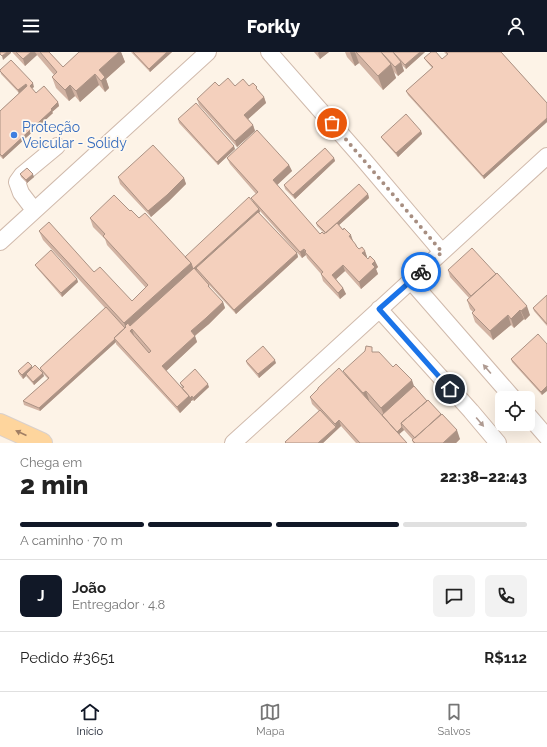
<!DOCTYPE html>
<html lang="pt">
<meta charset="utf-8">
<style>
body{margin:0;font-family:Raleway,sans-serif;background:#f2f2f2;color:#222;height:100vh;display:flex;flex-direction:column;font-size:15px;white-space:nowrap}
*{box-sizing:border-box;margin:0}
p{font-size:13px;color:#767676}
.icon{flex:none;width:22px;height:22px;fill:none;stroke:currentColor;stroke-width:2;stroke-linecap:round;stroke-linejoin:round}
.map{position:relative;height:391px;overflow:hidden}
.panel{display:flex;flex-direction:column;background:#fff;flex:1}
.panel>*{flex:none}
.buttons{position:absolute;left:495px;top:339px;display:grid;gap:8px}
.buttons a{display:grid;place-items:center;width:40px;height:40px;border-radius:6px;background:#fff;box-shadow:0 4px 16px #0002;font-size:20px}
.pin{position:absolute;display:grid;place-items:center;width:34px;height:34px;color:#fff;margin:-17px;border:2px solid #fff;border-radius:50%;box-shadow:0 1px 4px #0007}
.courier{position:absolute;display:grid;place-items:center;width:40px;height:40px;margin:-20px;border:3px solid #1a73e8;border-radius:50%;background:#fff;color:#222;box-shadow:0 1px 5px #0007}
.headline em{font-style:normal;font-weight:800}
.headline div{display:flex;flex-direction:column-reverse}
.headline{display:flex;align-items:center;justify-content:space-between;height:68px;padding:0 20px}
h1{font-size:26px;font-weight:800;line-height:30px}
.bar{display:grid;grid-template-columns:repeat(4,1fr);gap:6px 4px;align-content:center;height:48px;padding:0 20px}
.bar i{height:5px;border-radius:3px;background:#e0e0e0}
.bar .current{background:#111827}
.bar p{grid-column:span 4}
.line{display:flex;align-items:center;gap:10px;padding:0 20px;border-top:1px solid #e0e0e0}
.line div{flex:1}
.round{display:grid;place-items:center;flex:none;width:42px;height:42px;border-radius:6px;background:#f2f2f2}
header{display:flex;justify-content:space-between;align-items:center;height:52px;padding:0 20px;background:#111827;color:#fff;font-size:18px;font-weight:800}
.tab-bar{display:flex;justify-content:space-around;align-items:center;height:56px;border-top:1px solid #e0e0e0;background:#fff;font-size:11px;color:#767676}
.tab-bar a{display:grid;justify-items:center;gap:2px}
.tab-bar .current{color:#111827}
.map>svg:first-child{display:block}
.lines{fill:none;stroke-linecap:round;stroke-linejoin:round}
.minor-casing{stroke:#d0baac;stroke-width:18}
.major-casing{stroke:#d9d0cc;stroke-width:22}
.minor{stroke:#fff;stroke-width:16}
.major{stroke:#fed59d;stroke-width:20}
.wall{fill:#d2b3a3}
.shaded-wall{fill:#ab9284}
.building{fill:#f4d0bd;stroke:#ab9284;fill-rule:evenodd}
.oneway{fill:#af9b92}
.oneway2{fill:#a17e63}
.done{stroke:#a78e81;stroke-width:4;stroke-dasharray:0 7.2}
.route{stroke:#1a73e8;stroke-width:5}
.shop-dot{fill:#3f7fe0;stroke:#fff8ee;stroke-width:1.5}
.labels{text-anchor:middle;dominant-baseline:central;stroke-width:3.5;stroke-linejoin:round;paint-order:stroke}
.shop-label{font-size:14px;fill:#366cbe;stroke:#fff8ee;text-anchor:start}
</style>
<header><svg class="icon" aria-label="menu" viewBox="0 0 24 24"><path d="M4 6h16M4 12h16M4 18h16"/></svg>Forkly<svg class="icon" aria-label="person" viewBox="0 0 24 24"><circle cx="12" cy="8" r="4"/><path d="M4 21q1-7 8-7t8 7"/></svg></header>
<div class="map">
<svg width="547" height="391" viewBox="0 0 547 391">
<rect width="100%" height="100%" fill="#fdf3e7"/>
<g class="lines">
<defs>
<path id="minor" d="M269,0L363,107L442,200
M34,158L21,141L17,130L22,123L57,94
M0,190L208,0
M411,229L513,346
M379,257L471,359L498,391
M528,363L547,385
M233,391L298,332L547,104"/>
<path id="major" d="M0,372L42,391"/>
</defs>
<!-- minor casing -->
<use href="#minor" class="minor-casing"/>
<!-- major casing -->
<use href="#major" class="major-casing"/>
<!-- minor -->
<use href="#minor" class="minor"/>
<!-- major -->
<use href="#major" class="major"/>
</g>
<!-- wall -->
<path class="wall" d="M12,0H49L63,15L79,0H121L125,10L106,27L109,36L105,40L99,33L80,50L75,44L69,49L56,36L52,25L54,23L37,3L25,14Z
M131,0H172L150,20Z
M314,0H329L320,7Z
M345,0H425L406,17L402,13L404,19L398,24L394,20L396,26L383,38L359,11L355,14L347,5Z
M444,0H501L547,51V70L484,127L408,43L406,39L432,16L426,9L424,6L442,7L447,3Z
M0,18L34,35L32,36L36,41L58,50L59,54L52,60L53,61L3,107L0,104V59L19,41L1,22Z
M219,34H249L258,39L264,45L266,51L248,67L253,73L255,79L237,95L199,53L197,47Z
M178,67L235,97L218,113L179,71Z
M421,79L422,82L398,105L383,88L381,85Z
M227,106L289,113L292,119L277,133L320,182H325L317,174L316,171L368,142L369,146L339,173L353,189L359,197L365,199L367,205V206L368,207L375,209L378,215L376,217L378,222L361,237L345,219L336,227L343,236L346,242L340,247L323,229L321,222L307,206L306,203L302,206L260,159L259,161L297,201L298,205L236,262L197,220L196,218L209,233L210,237L223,250L225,256L209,272L195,284L197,290L166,319L182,336H183L181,334L180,331L209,335L194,349L193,348L191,349V350L180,361L116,292V290L40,359L24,353L23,349L48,327L41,319L40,316L105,256L43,188L39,179L94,220L132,249L146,236L107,193L105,187L93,175L90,166L130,159L185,205L253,149L251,146L256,142L230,112Z
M334,106L335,109L295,147L285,137L284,133Z
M20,122L34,125L27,131L21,125Z
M118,125L184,126L186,132L169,149L151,165L120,132Z
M35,213L77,227L78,230L62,245L37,216Z
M448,218L530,263L525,268L524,267L514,276L511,273L493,288L475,270L472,261L473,260L470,257L467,248L469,246L450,225Z
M547,243V274L534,259L533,256Z
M547,292L542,343L512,310L511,307Z
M374,300L393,315L414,334L460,387L456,391H413L412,388H413L404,378L399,382L407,391H356L341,374L323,391H285V390L319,359L312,352L310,345L318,338V336L345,322L343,319Z
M246,309L276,311L259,326L247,312Z
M33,316L44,324L34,333L27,325L26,324L23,327L19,322L18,319Z"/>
<!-- shaded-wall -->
<path class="shaded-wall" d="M7,0H11V1L3,8L2,4Z
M31,0H35L37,3L25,14L23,7Z
M119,0H121L125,10L106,27L109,36L105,40L101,29L99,18Z
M167,0H172L150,20L149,17Z
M319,0H329L320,7L318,1Z
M350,0H355L359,11L355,14Z
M420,0H425L406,17L405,13Z
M401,10L404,19L398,24L395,15Z
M391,12L396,26L383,38L378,24Z
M95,22L99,33L80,50L76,39Z
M33,31L34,35L31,37L30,34Z
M26,32L27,35L19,42L18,38Z
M70,33L75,44L69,49L65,38Z
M264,45L266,51L246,69L244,63Z
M58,50L59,54L52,60L53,61L3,107L2,104Z
M547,66V70L484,127L483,124Z
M253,73L255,79L237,95L235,89Z
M421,79L422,82L398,105L396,101Z
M234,94L235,97L218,113L217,110Z
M334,106L335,109L295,147L293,143Z
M289,113L292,119L275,135L273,128Z
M33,122L34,125L27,131L26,128Z
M184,126L186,132L169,149L151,165L148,159Z
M368,142L369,146L327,184L326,181Z
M259,157L260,160L194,220L193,217Z
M351,183L353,189L349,184Z
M304,197L306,203L302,206L300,200Z
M365,199L367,205L365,207L362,201Z
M297,201L298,205L236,262L234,258Z
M375,209L378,215L376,217L378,222L361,237L359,230L372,212Z
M191,211L194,220L128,279L126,275L125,274L127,280L124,271Z
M343,213L345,219L334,229L332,223Z
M77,227L78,230L62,245L61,241Z
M343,236L346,242L340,247L338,241Z
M223,250L225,256L209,272L193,285L191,279Z
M527,254L530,263L525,268L521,259Z
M520,258L524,267L514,276L511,267Z
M508,263L511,273L493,288L490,279Z
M132,277L134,283L132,285L130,279Z
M195,284L197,290L164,321L162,314Z
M115,287L116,290L40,359L39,356Z
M275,308L276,311L259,326L258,322Z
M32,314L33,317L26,322V324L23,327L22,323Z
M43,321L44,324L34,333L33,330Z
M412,328L415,337L385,365L381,356Z
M208,332L209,335L194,349L193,346Z
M547,334V339L542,343L541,340Z
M366,339L369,348L366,350L363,341Z
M189,344H192L193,348L191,349V350L180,361L177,355Z
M339,368L341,374L323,391H318L336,375L335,372Z
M402,375L404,378L397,384L396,381Z
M457,378L460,387L456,391H443Z"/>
<!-- building -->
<path class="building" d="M0,0H7L2,4L0,2Z
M16,0H31L23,7Z
M40,0H49L63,15L79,0H119L99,18L105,25L101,29L95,22L76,39L70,33L65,38L52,25L57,20Z
M133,0H167L149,17Z
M356,0H381L391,12L378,24Z
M381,0H393L401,10L395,15Z
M393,0H420L405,13Z
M431,0H436L442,7L448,2L446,0H501L547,51V66L483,124L406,39L433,15L424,6Z
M11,8L33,31L30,34L36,41L44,34L58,50L51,57L52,58L2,104L0,102V59L27,34L26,32L18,38L0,19V18Z
M228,26L235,34L243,27L249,34L253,31L257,35L256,36L264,45L244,63L253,73L235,89L197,47L215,30L219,34Z
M196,51L234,94L217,110L178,67Z
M406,62L421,79L396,101L381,85Z
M257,78L289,113L273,128L320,182L322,180L324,182L337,171L343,178L344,176L351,183L349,184L356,193V194L359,197L362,195L365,199L362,201L368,207L370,204L375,209L372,212L375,215L359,230L343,213L332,223L343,236L338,241L321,222L323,220L305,200L306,199L304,197L300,200L251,146L258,140L227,106Z
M153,93L184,126L167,143L148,159L118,125Z
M325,96L334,106L293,143L284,133Z
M27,116L33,122L26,128L20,122Z
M359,132L368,142L326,181L316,171Z
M114,143L130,159L131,158L139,166L145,161L191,211L124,271L39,179L49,170L94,220L100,215L132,249L148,233L103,184L105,182L90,166Z
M249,145L259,157L193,217L191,211L185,205Z
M258,160L297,201L234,258L196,216Z
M472,196L496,222L471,244L448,218Z
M51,198L77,227L61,241L35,213Z
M194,216L209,233L208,234L223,250L206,266L191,279L195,284L162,314L189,344L177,355L114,286L126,275L125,274L128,271L130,274ZM132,277L151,299L149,301L130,279Z
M497,221L527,254L521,259L520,258L511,267L508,263L490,279L472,261L475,258L467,248Z
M547,243V272L533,256Z
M106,255L125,276L114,286L115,287L39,356L23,349L49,326L40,316Z
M538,282L547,292V334L541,340L511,307Z
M263,294L275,308L258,322L246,309Z
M366,294L372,295V300H379L393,315L396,312L412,328L381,356L366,339L363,341L343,319L365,299Z
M28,310L32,314L22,323L18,319Z
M35,313L43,321L33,330L26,322Z
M339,316L407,391H360L339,368L335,372L310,345L318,337V336Z
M195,317L208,332L193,346L192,344L190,346L189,344L182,336L184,335L180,331Z
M414,334L427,349L401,371L402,375L397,380L382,363Z
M428,348L441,362L415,386L401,371Z
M320,358L336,375L318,391H286L285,390Z
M442,362L457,378L443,391H415L412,388Z"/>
<!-- one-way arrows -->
<defs><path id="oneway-solid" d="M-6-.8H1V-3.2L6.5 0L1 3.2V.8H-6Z"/></defs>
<g class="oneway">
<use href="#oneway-solid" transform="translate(487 317) rotate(-131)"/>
<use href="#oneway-solid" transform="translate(480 370) rotate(50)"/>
</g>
<use class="oneway2" href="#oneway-solid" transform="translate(21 381) rotate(-156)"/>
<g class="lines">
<!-- done -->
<path class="done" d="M332,71L442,200L421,220"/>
<!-- route -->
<path class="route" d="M421,220L379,257L450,337"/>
</g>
<!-- markers -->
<circle class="shop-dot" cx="14" cy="83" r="4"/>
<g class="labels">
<!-- shop labels -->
<g class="shop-label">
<text x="22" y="75">Proteção<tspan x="22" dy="16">Veicular - Solidy</tspan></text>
</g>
</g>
</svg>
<div class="buttons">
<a><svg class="icon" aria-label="locate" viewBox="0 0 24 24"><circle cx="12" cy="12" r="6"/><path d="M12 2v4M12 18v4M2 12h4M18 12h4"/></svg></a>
</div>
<div class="pin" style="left:332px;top:71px;background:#ea580c"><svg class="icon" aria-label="bag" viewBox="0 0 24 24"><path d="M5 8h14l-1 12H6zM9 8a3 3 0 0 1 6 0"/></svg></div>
<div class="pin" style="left:450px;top:337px;background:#1f2937"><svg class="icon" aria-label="home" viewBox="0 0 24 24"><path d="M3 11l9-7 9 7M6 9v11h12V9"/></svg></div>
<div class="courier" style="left:421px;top:220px"><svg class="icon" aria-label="bike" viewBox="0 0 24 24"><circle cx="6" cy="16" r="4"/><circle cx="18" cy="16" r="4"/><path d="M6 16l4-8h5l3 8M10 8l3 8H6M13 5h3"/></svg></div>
</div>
<section class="panel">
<div class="headline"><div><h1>2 min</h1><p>Chega em</p></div><em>22:38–22:43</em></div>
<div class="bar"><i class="current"></i><i class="current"></i><i class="current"></i><i></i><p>A caminho · 70 m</p></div>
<div class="line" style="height:72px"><b class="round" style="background:#111827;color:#fff">J</b><div><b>João</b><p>Entregador · 4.8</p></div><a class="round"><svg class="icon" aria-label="chat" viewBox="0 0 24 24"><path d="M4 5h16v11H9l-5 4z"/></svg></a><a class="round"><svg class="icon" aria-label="phone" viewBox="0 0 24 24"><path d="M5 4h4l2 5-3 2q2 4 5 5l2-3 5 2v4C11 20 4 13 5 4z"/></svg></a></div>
<div class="line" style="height:52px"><div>Pedido #3651</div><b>R$112</b></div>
</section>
<nav class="tab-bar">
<a class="current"><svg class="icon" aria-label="home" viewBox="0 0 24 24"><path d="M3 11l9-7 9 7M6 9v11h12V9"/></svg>Início</a>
<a><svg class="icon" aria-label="map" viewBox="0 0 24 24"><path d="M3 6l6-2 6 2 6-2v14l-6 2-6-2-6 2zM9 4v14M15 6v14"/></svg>Mapa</a>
<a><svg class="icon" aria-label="saved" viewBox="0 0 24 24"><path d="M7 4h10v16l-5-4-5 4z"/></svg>Salvos</a>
</nav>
